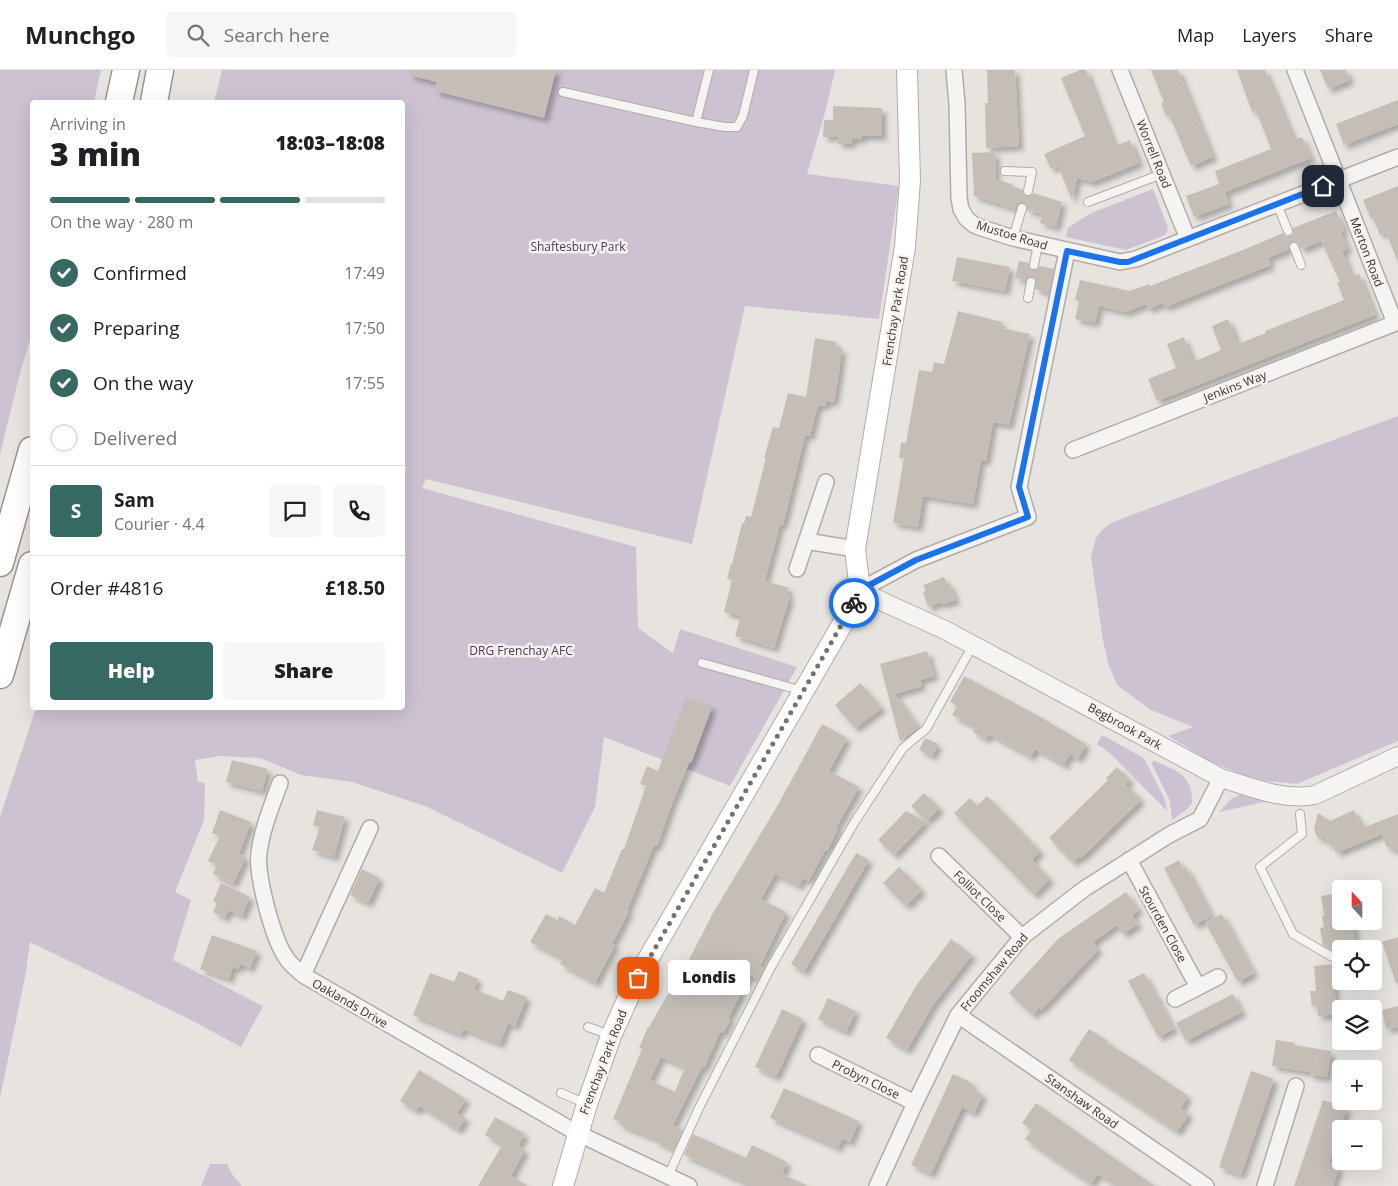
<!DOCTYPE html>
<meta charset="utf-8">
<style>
body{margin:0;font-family:"Open Sans",sans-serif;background:#f6f6f6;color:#202124;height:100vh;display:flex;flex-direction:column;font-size:19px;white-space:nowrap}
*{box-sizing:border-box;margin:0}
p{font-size:16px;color:#757577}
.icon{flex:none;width:28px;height:28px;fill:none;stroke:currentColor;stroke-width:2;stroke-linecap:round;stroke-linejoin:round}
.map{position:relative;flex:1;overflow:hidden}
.details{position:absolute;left:30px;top:30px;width:375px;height:610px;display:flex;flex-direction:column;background:#fff;border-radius:5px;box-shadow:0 5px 20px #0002}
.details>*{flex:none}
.needle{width:32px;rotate:339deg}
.tools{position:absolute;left:1332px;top:810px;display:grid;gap:10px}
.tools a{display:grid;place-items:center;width:50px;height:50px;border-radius:5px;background:#fff;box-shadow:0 5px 20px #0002;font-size:25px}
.pin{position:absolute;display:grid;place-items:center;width:42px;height:42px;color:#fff;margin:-21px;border-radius:10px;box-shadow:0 2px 8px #0006}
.courier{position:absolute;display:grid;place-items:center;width:50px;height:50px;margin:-25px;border:4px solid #1a73e8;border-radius:50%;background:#fff;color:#222;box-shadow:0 1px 6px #0007}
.bubble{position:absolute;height:35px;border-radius:5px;background:#fff;box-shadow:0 5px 20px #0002;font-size:16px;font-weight:800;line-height:35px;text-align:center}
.headline em{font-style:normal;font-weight:800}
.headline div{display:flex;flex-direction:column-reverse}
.headline{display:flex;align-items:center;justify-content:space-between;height:85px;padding:0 20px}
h1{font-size:32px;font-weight:800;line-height:38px}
.bar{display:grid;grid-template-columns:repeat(4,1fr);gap:8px 5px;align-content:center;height:60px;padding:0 20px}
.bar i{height:6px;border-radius:4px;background:#e0e0e0}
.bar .on{background:#366961}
.bar p{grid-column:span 4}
.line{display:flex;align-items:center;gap:12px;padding:0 20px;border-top:1px solid #e0e0e0}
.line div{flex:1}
.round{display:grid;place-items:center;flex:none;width:52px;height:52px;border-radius:5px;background:#f6f6f6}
ol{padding:0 20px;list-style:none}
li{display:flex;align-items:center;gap:15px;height:55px}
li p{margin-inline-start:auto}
li .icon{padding:5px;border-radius:50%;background:#366961;color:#fff;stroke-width:4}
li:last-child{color:#757577}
li i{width:28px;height:28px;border:2px solid #e0e0e0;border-radius:50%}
.cta{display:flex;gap:10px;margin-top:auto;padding:10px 20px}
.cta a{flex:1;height:58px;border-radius:5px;background:#366961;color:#fff;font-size:20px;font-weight:800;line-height:58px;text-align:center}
.cta a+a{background:#f6f6f6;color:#202124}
header{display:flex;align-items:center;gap:30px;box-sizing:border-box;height:70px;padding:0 25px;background:#fff;border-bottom:1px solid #e0e0e0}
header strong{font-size:24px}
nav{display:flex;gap:28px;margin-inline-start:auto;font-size:18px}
.search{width:350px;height:45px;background:#f6f6f6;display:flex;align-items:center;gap:12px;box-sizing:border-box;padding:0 18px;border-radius:5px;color:#757577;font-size:19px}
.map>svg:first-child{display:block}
.green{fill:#ccc2d1}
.building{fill:#c4beb7;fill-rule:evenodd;filter:url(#shadow)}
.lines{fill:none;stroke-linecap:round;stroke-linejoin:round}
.service-casing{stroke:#b1aca6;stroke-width:10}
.minor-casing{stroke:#b1aca6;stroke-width:18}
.tertiary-casing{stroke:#b1aca6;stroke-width:20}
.secondary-casing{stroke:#b1aca6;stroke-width:22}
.motorway-casing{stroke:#9d9489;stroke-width:29}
.service{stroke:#f6f4f2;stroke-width:8}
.minor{stroke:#f6f4f2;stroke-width:15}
.tertiary{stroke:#f6f4f2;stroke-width:18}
.secondary{stroke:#fff;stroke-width:20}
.motorway{stroke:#fff;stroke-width:26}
.done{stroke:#78726a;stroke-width:5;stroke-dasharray:0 9}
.route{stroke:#1a73e8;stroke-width:6}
.labels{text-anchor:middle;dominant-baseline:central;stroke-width:5;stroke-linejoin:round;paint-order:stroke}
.street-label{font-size:12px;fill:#3d352a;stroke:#f5f2ef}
.park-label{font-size:12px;fill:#503958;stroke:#f5f2ef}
</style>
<header>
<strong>Munchgo</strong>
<div class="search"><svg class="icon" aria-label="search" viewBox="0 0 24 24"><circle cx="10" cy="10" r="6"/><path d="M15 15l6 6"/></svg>Search here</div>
<nav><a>Map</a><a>Layers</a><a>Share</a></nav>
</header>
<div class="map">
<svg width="1398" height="1116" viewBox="0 0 1398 1116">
<defs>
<filter id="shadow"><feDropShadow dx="4.5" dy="4.5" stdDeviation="2.5" flood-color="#0004"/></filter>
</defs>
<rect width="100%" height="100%" fill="#e7e4e0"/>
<!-- green -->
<path class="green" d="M0,0H101L94,32H32V263L19,307L0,384Z
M222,0H835L826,39L807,104L899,116L879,249L745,236L692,474L426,409L422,418L636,477L638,558L673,583L680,559L797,597L730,716L604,667L595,737L562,803L425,736L352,712L301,705L260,688L219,686L195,690L198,712L205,713L204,750L175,822L191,830L173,890L263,936L241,977L191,950L30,872L26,902L0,1028V747L36,638H402V32H214Z
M1153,119L1167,155L1168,160L1165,165L1126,180L1066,167L1068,158L1089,144Z
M1398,346V671L1297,714L1254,710L1208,690L1168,666L1193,657L1151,640L1117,615L1108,593L1103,570L1091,487L1096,468L1102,460L1111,453L1126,447Z
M1102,665L1144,688L1165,730L1167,741L1111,684L1097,674Z
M1155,691C1177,701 1193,705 1192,733L1186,740L1172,750L1170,731L1151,692Z
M1241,724L1272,730L1219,742L1231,729Z
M210,1094H227L232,1104L242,1116H201Z"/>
<!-- building -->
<path class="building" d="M409,0H556L544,48L435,21L437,12L409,5Z
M987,0H1015L1019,76L986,78L985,33H988Z
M1080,0H1086L1115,76L1130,70L1139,93L1092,112L1077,108L1072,130L1058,96L1051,99L1044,84L1085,66L1061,8Z
M1151,0H1178L1213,87L1191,96L1169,45L1166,46L1161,34L1164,32Z
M1237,0H1265L1294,70L1302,67L1311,88L1225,122L1229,134L1194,147L1186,126L1219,114L1215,101L1271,79L1256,40L1252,42Z
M1320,0H1346L1350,10L1328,19Z
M1398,30V54L1344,75L1336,54Z
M833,36L882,38V66H862V69H852L851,74H838V67H823L824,50H833Z
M995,82L996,109L1014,115L1011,116L1023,120V123L1026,126H1030L1033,123L1062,132L1056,157L1040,153L1042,144L1027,140V136L1024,133L1019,134L1016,139L974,126L972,83Z
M1398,116V189L1397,190L1386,162L1380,165L1373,148L1371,149L1363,130Z
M1336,141L1344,160L1341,162L1348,179L1342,181L1352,207L1359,204L1375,245L1157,331L1148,309L1176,298L1167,274L1184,267L1193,292L1221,280L1212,256L1228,249L1238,274L1266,263L1265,261L1344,230L1337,213L1340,212L1321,171L1302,179L1297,172H1292L1289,176V179L1268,188L1271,195L1165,237L1163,233L1148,239L1146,234L1126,242L1099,236L1095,253L1075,249L1079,231L1075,230L1080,210L1130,221L1149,214L1150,216L1248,178L1283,163L1285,166H1290L1293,164V158Z
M957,187L1010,197L1005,221L952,211Z
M1019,191L1029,193V197L1032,200H1036L1040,196L1054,199L1049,223L1035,219L1036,211L1032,207H1029L1026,211L1015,208Z
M958,241L1002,252L1001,258L1030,264L1009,355L993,352L986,391L981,390L973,434L923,426L918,457L893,453L904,388H899L901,372L906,373L919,300L932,302L934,292L944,294Z
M815,268L836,272L835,278H842L839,302L834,332L826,331V336L818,335L810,366L805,365L783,455L780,454L765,511L789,518L787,525L790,526L774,578L735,566L741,546L724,542L732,510L727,509L731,494H732L742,453H744L746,446L751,447L766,388H764L768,374L773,357L779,358L788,323L806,327Z
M944,507L947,514L949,513L956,530L942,534L941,532L928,537L923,522L926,521L923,515Z
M927,581L934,606L920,610L922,616L895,624L919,657L900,671L880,594Z
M964,606L1037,645L1086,674L1078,689L1070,684L1064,695L1035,679L1031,687L989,664L986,669L973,662L975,657L952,645L957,636L950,632Z
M860,613L882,638L855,658L835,635Z
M686,627L712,637L691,693H689L673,731L657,776L654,775L627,840L629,841L612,874L615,875L595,913L560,894L563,889L530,872L546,844L558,850L559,846L575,855L595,818L604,823L622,779H624L646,716L640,714L647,696L658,701Z
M822,654L847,668L829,701L859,717L836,758L838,759L827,781L825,780L809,811L803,808L799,816L775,804L761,829L786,842L760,896L764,898L758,910L750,905L728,949L730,950L723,963L720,962L704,998L702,997L673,1055L683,1060L674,1080L655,1071L656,1069L620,1055L621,1051L613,1049L642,979L639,978L648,957H649L676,910L678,911L713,843L779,733ZM661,987L685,997L675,1022L650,1010Z
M925,668L938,674L932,686L919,680Z
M232,690L268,699L262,721L226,712Z
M1117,697L1130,710L1125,714L1141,730L1081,788L1079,787L1073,792L1049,768L1108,710L1106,708Z
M924,723L940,738L927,751L911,736Z
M987,726L1040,781L1032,790L1050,809L1034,825L954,743L970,728L977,736Z
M220,740L251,752L239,784L246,787L233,814L213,804L217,795L208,791L220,766L212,763Z
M317,740L345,747L334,787L312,780L320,757L313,755Z
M1354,740L1359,752L1362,750L1365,757L1398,744V781L1386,776L1382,764L1336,783L1332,772L1327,774L1324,767L1318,769L1314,759L1318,743L1330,751Z
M906,741L926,752L894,785L878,770Z
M856,783L869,790L804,902L791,894Z
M1179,790L1183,799L1186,797L1212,846L1194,855L1164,798Z
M899,797L922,820L906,836L883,813Z
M362,799L380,808L368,833L350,825Z
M221,813L250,827L242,846L229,840L225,848L213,842L217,833L213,831Z
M1126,822L1139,840L1132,845L1138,854L1123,864L1117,855L1093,872L1098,880L1041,940L1039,938L1033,945L1009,923L1059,868Z
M1341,823V851H1353L1356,876L1331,880L1323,875L1320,858L1324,857L1322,846L1324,845L1321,826Z
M1222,844L1254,903L1238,912L1205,852Z
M212,865L257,881L250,898L240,894L238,899L233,897L229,909L200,899Z
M1398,867V913H1396L1382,872Z
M951,869L972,885L933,935L907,980L886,968L916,916Z
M1332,894L1337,944L1318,946L1317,935L1312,936L1310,921H1316L1314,896Z
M459,901L478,909L474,919L503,931L508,920L527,927L515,956L508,953L500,974L463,959L461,965L413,945L430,903L454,912Z
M1144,903L1174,959L1158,967L1128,911Z
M1233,924L1242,942L1186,971L1176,953Z
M828,928L856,941L846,962L818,949Z
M1398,936V957L1386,959L1382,940Z
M782,939L803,949L776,1007L755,997Z
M1089,959L1108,971L1107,973L1135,990L1188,1026L1181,1038L1189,1044L1177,1062L1069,990Z
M1276,970L1295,973L1294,975L1331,981L1327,1007L1310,1005V1002L1272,996Z
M419,1000L466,1029L457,1043L466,1048L458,1060L420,1036L416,1041L400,1031Z
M1251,1001L1274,1009L1241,1105L1219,1097Z
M953,1004L974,1014L971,1019L983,1024L974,1043L962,1037L931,1104L911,1095Z
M784,1018L859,1051L850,1072L842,1069L838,1078L770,1048Z
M1323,1030L1347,1038L1329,1093L1339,1097L1333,1116H1294Z
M1036,1033L1117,1090L1155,1116H1115L1098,1104L1091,1114L1057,1091L1025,1069L1032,1060L1022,1053Z
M495,1047L525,1064L518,1076L525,1080L511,1106L528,1116H478L502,1075L485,1065Z
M693,1064L746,1088L752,1075L787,1092L782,1104L808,1116H752L684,1085Z"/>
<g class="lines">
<defs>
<path id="service" d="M563,22L696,52L725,57H737L743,46L754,0
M696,52L709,0
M1005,101L1032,102L1028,121
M1088,132L1162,104
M1277,134L1288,161
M1013,168L1022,138
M1294,177L1301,195
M1034,195L1038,174
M1028,228L1031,212
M702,593L803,621
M1300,744L1302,764L1260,797L1293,864L1334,888
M588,957L610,965
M561,1023L587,1034
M668,1106L699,1038L771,897L854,753L903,678L926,659L973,575"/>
<path id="minor" d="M954,0L957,34L959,128L961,139L966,148L974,155L979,157L1013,168L1120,192L1136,189L1398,87
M1120,0L1188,169
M1295,0L1395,253
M1073,380L1398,252
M806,471L855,479
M797,499L826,412
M860,520L916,490L1028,447L1019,417L1067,181
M280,713C272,735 262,759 259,783C256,805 273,870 287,889C291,895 298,900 303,905L577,1063L689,1116
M939,786L1022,867
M1129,790L1198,917
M303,905L370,758
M1175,929L1218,907
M958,945L1206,1116
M818,985L915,1033
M877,1116L915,1033L958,945L1022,867L1084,819L1169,765L1200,749L1221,708
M1265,1116L1296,1016"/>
<path id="tertiary" d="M860,520L883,532L945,560L1221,708C1251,717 1283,731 1315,725L1398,686"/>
<path id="secondary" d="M563,1116L587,1034L611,966L637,908L854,534L860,520L855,479L905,177L910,110L907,0"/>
<path id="motorway" d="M119,32L126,0
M154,32L160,0
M0,493L32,380
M0,605L32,495"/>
</defs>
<!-- service casing -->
<use href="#service" class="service-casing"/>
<!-- minor casing -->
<use href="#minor" class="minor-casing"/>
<!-- tertiary casing -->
<use href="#tertiary" class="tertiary-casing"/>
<!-- secondary casing -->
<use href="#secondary" class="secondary-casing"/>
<!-- motorway casing -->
<use href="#motorway" class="motorway-casing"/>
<!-- service -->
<use href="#service" class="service"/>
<!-- minor -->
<use href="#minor" class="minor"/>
<!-- tertiary -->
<use href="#tertiary" class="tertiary"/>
<!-- secondary -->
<use href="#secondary" class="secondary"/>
<!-- motorway -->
<use href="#motorway" class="motorway"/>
</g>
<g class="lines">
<!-- done -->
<path class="done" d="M638,908L854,533"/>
<!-- route -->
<path class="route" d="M854,533L860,520L916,490L1028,447L1019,417L1067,181L1120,192H1128L1323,116"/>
</g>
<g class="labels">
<!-- street labels -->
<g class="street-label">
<text transform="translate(1154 84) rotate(68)">Worrell Road</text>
<text transform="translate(1012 165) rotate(17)">Mustoe Road</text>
<text transform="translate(1367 182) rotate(69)">Merton Road</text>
<text transform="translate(895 241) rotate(-81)">Frenchay Park Road</text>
<text transform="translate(1235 316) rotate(-21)">Jenkins Way</text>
<text transform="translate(1125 656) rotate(29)">Begbrook Park</text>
<text transform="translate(980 826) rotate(44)">Folliot Close</text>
<text transform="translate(1163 854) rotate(61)">Stourden Close</text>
<text transform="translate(994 902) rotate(-50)">Froomshaw Road</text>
<text transform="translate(350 933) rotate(30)">Oaklands Drive</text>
<text transform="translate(603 992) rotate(-69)">Frenchay Park Road</text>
<text transform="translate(866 1009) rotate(26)">Probyn Close</text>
<text transform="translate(1082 1031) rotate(35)">Stanshaw Road</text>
</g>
<!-- park labels -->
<g class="park-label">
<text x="578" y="176">Shaftesbury Park</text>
<text x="521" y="580">DRG Frenchay AFC</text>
</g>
</g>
</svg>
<div class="tools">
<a><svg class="needle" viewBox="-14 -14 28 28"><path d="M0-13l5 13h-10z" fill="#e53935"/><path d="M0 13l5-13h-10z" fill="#757577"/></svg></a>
<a><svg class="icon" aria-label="locate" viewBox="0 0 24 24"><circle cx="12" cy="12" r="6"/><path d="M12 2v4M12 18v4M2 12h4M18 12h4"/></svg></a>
<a><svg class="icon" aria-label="layers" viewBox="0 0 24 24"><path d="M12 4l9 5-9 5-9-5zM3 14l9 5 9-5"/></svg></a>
<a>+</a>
<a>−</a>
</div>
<div class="pin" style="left:638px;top:908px;background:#ea580c"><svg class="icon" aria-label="bag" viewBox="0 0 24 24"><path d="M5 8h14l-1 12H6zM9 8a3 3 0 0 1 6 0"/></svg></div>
<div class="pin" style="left:1323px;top:116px;background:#1f2937"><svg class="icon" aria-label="home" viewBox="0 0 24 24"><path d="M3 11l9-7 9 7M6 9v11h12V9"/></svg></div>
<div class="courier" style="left:854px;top:533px"><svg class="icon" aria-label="bike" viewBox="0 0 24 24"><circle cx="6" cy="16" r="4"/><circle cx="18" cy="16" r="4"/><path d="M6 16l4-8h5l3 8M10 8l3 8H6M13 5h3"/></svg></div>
<div class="bubble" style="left:668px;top:890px;width:82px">Londis</div>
<section class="details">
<div class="headline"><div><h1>3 min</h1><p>Arriving in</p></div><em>18:03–18:08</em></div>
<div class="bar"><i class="on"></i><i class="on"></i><i class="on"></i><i></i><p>On the way · 280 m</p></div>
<ol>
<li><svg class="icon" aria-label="check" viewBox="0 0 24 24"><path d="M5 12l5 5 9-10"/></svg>Confirmed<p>17:49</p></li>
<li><svg class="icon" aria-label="check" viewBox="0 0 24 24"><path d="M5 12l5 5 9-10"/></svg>Preparing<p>17:50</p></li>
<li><svg class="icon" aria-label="check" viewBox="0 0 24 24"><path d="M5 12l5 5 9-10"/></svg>On the way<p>17:55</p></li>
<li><i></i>Delivered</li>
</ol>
<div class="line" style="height:90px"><b class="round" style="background:#366961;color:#fff">S</b><div><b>Sam</b><p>Courier · 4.4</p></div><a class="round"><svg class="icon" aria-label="chat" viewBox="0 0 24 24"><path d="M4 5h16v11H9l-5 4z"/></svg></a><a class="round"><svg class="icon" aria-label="phone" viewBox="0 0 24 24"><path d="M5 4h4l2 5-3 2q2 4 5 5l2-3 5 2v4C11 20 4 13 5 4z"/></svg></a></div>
<div class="line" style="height:65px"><div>Order #4816</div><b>£18.50</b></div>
<div class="cta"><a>Help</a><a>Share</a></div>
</section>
</div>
